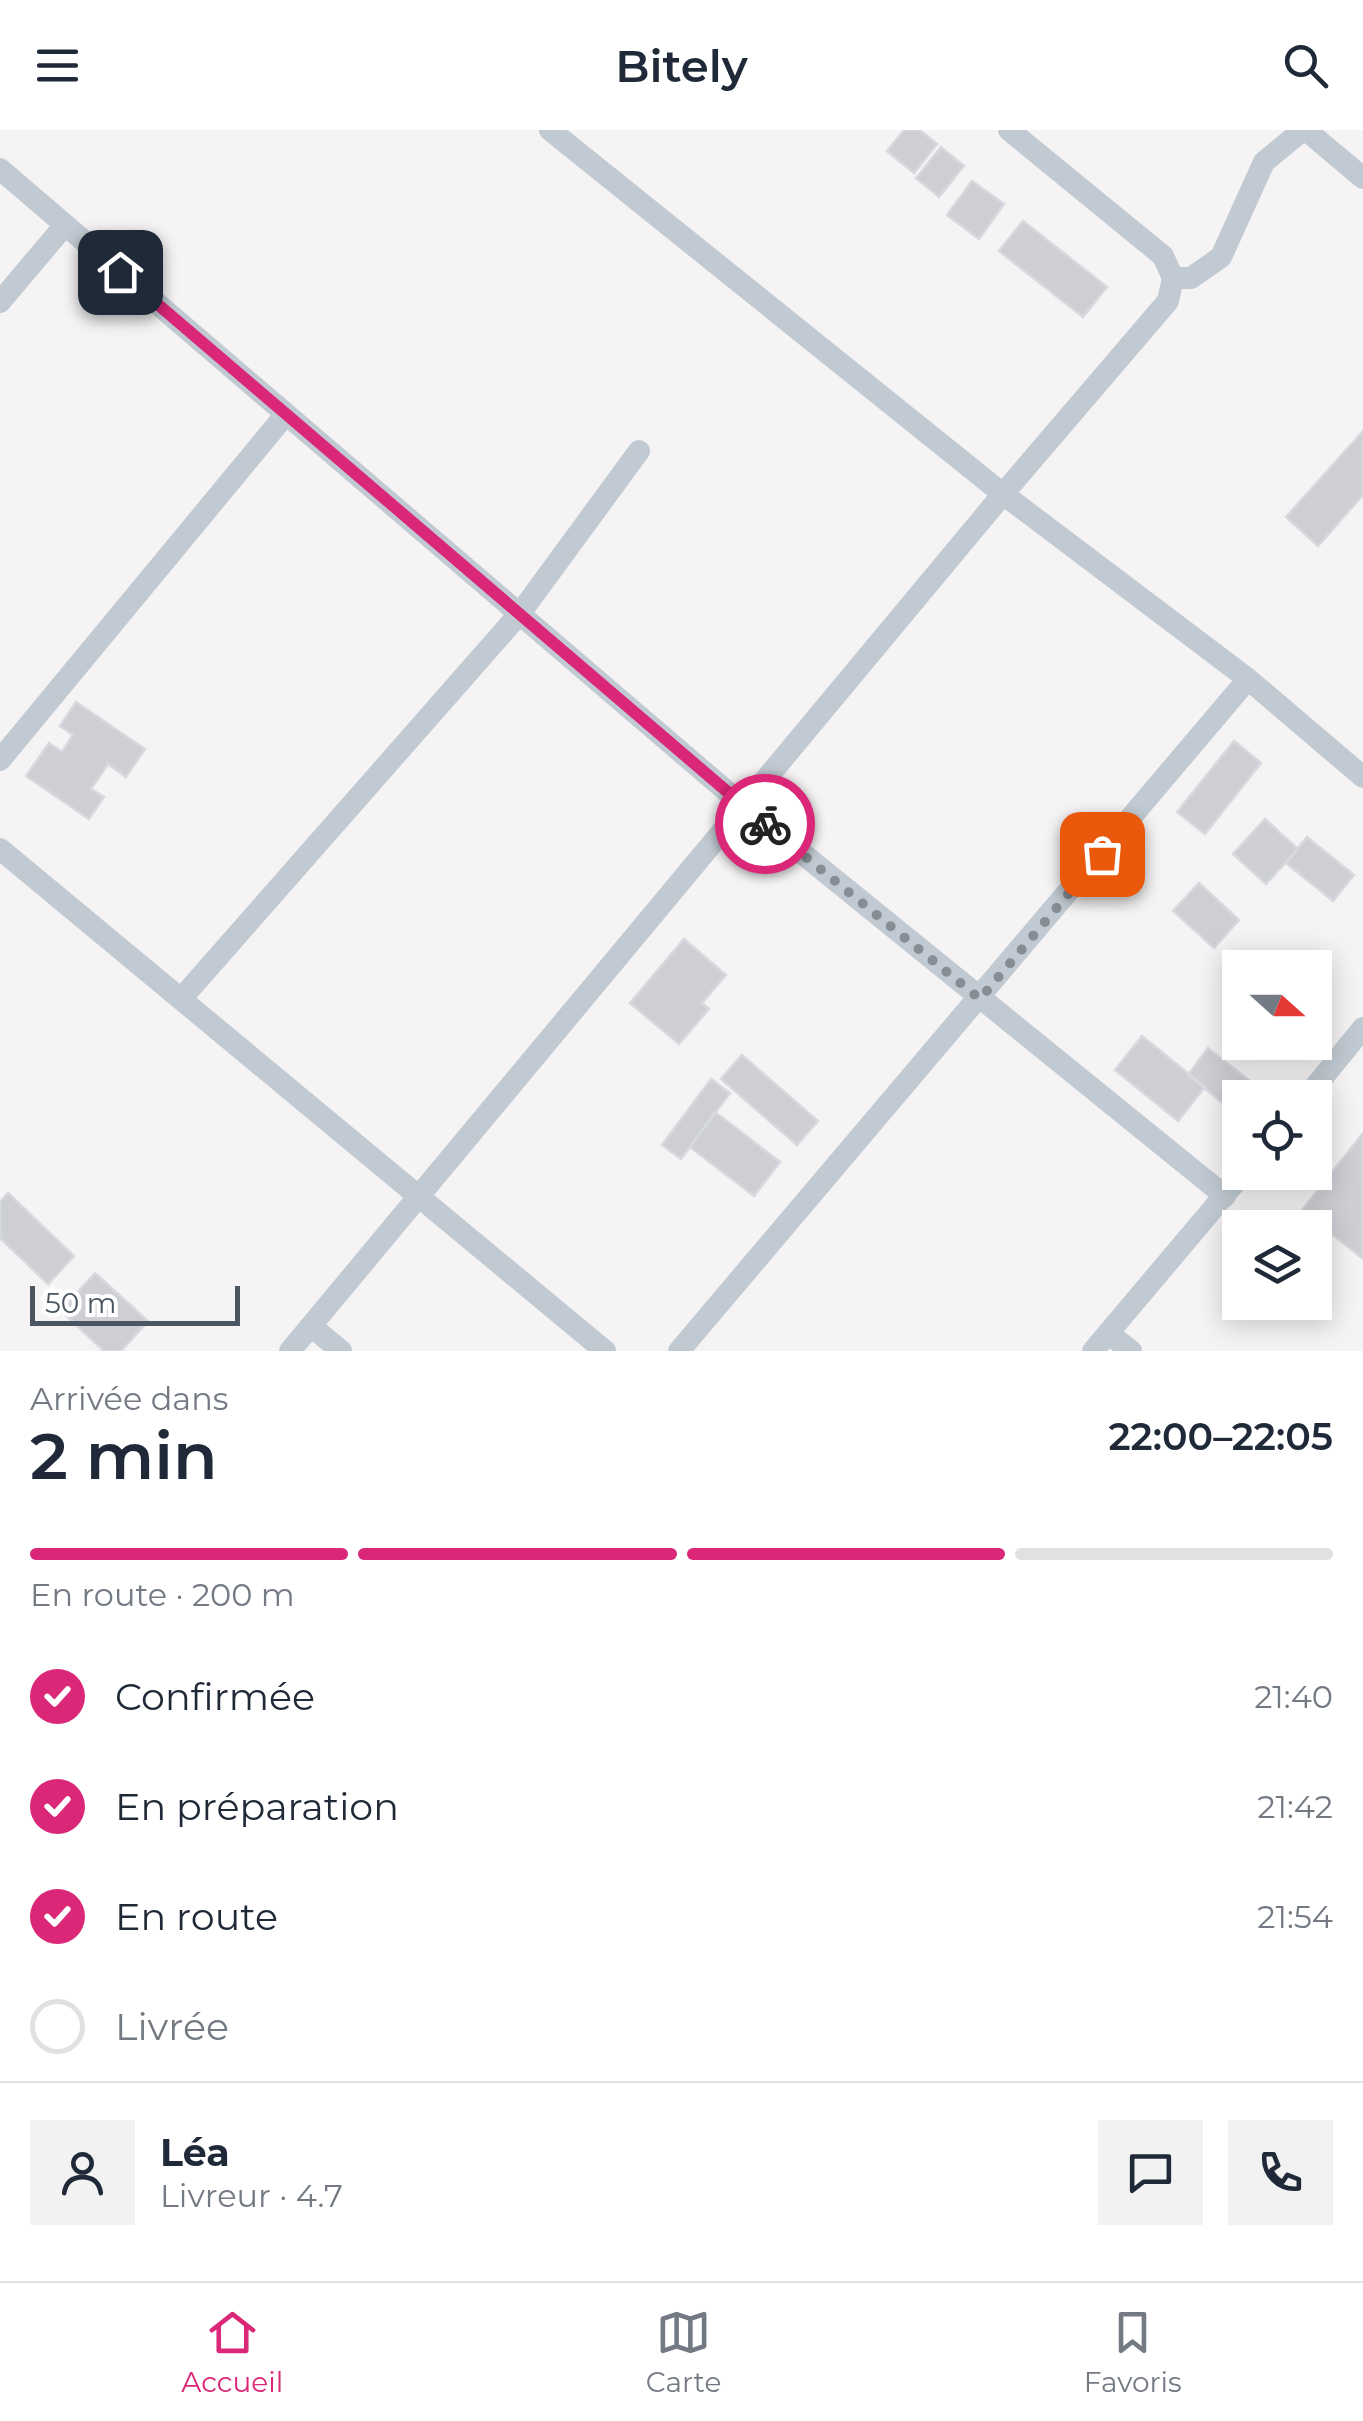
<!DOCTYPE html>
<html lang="fr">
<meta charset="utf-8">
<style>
body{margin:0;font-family:Montserrat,sans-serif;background:#f2f2f3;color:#1f2937;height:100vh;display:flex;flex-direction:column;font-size:38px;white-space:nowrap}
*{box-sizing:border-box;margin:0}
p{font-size:32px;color:#747a83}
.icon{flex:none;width:55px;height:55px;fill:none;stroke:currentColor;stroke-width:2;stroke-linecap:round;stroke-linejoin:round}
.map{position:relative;height:1221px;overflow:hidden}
.drawer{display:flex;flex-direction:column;background:#fff;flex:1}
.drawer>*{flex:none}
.needle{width:65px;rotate:111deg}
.fabs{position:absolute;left:1222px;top:820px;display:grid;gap:20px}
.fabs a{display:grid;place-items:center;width:110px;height:110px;border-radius:0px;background:#fff;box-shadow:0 5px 25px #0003;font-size:50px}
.scale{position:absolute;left:30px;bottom:25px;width:210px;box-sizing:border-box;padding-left:10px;border:5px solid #4a5661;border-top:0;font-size:28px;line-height:35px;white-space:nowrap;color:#4a5661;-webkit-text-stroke:8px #fff;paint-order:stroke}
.pin{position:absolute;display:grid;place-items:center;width:85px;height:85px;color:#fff;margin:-42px;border-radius:20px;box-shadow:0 5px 15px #0006}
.courier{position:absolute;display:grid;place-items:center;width:100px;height:100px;margin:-50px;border:8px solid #db2777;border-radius:50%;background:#fff;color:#222;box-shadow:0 2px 12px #0007}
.headline em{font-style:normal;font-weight:600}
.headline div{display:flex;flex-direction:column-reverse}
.headline{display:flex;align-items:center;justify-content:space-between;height:170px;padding:0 30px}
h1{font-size:65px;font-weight:600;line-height:75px}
.bar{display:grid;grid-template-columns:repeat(4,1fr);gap:15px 10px;align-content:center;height:120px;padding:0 30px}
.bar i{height:12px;border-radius:8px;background:#e0e1e3}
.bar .current{background:#db2777}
.bar p{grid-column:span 4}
.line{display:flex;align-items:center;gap:25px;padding:0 30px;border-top:2px solid #e0e1e3}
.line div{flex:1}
.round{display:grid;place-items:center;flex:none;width:105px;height:105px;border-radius:0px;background:#f2f2f3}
ol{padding:0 30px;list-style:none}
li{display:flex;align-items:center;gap:30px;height:110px}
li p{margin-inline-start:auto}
li .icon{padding:10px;border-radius:50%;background:#db2777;color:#fff;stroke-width:4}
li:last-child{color:#747a83}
li i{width:55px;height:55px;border:5px solid #e0e1e3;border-radius:50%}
header{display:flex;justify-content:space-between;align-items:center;height:130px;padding:0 30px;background:#fff;font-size:45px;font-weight:600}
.tabs{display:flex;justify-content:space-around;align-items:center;height:140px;border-top:2px solid #e0e1e3;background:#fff;font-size:28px;color:#747a83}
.tabs a{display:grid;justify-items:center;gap:5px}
.tabs .current{color:#db2777}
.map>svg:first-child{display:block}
.building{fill:#cdcfd5;stroke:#d7d9de;stroke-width:2.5}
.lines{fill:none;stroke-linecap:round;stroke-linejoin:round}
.street{stroke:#c1cad2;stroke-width:22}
.done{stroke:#868d94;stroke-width:10;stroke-dasharray:0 18}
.route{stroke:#db2777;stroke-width:12}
</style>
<header><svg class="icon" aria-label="menu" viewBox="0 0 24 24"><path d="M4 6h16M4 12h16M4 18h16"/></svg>Bitely<svg class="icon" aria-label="search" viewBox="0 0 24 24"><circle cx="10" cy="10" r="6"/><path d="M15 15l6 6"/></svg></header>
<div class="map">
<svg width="1363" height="1221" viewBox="0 0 1363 1221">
<rect width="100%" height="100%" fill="#f5f3f3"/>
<!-- building -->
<path class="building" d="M904,0H920L937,14L914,43L887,21Z
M941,17L964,36L939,67L916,48Z
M972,51L1004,74L979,109L947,85Z
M1023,91L1107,157L1083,187L999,121Z
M1363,301V365L1318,416L1286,387Z
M76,572L145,619L126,647L108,634L91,659L104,667L89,689L26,646L49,613L62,622L73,605L60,596Z
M1234,611L1261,633L1205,704L1177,682Z
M1265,689L1298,719L1266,754L1233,724Z
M1307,707L1354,745L1333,771L1286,733Z
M1199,753L1239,790L1214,818L1173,781Z
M684,809L726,845L702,873L709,879L679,914L630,873Z
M1142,906L1205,957L1178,991L1115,940Z
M1208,918L1254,954L1240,968L1233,981L1188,945Z
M742,925L818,991L797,1015L721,949Z
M711,949L730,963L681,1029L662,1015Z
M715,982L780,1032L754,1066L690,1017Z
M1363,1003V1129L1302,1080Z
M8,1063L74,1126L48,1154L0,1108V1072Z
M95,1143L148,1191L121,1221H104L61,1181Z"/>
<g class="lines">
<!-- street -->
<path class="street" d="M550,0L1003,364L1248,549L1363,647
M1306,0L1363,48
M0,39L745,677L1225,1066
M1173,148H1191L1221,127L1264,32L1303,0
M0,172L65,95
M0,630L286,284
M0,719L605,1221
M181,869L521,482L639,321
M1306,968L1363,898
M311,1196L341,1221
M1108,1203L1131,1221
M290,1221L1003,364L1168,171L1173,148L1163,126L1009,0
M679,1221L1248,549
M1093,1221L1244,1042"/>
</g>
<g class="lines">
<!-- done -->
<path class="done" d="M765,694L980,869L1102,724"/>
<!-- route -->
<path class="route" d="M120,142L765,694"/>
</g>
</svg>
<div class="fabs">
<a><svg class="needle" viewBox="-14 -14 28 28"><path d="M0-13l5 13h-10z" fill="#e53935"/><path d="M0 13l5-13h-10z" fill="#747a83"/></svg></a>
<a><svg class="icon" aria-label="locate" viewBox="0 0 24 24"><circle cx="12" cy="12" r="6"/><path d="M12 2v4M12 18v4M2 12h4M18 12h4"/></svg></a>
<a><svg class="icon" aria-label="layers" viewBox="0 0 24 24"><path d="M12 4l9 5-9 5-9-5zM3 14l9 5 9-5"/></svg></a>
</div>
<div class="scale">50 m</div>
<div class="pin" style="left:1102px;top:724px;background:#ea580c"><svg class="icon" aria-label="bag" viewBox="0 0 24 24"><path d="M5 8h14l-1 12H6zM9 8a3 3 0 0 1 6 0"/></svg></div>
<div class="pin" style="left:120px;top:142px;background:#1f2937"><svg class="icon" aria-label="home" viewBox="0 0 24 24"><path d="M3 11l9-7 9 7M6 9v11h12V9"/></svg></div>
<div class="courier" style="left:765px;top:694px"><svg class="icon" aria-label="bike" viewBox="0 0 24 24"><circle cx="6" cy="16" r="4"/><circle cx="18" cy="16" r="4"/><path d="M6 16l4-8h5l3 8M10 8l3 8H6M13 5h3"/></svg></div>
</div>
<section class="drawer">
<div class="headline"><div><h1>2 min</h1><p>Arrivée dans</p></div><em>22:00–22:05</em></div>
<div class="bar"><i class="current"></i><i class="current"></i><i class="current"></i><i></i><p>En route · 200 m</p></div>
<ol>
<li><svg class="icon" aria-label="check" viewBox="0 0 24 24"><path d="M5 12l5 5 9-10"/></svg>Confirmée<p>21:40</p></li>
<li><svg class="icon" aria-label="check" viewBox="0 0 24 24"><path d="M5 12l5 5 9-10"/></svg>En préparation<p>21:42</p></li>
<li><svg class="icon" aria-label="check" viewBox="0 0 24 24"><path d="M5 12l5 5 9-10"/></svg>En route<p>21:54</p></li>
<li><i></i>Livrée</li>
</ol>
<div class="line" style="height:180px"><a class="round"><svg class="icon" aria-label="person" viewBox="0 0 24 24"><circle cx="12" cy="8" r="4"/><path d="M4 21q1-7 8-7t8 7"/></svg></a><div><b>Léa</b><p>Livreur · 4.7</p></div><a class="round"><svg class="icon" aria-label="chat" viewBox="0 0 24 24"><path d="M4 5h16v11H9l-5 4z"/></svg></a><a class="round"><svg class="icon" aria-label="phone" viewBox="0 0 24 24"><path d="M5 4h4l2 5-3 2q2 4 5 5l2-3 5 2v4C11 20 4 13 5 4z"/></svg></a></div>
</section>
<nav class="tabs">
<a class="current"><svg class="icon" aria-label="home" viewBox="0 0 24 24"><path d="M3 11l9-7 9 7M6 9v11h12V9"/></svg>Accueil</a>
<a><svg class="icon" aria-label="map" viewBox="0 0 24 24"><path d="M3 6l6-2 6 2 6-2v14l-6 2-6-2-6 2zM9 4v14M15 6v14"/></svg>Carte</a>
<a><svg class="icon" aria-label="saved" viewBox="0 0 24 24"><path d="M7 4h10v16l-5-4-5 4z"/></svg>Favoris</a>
</nav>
